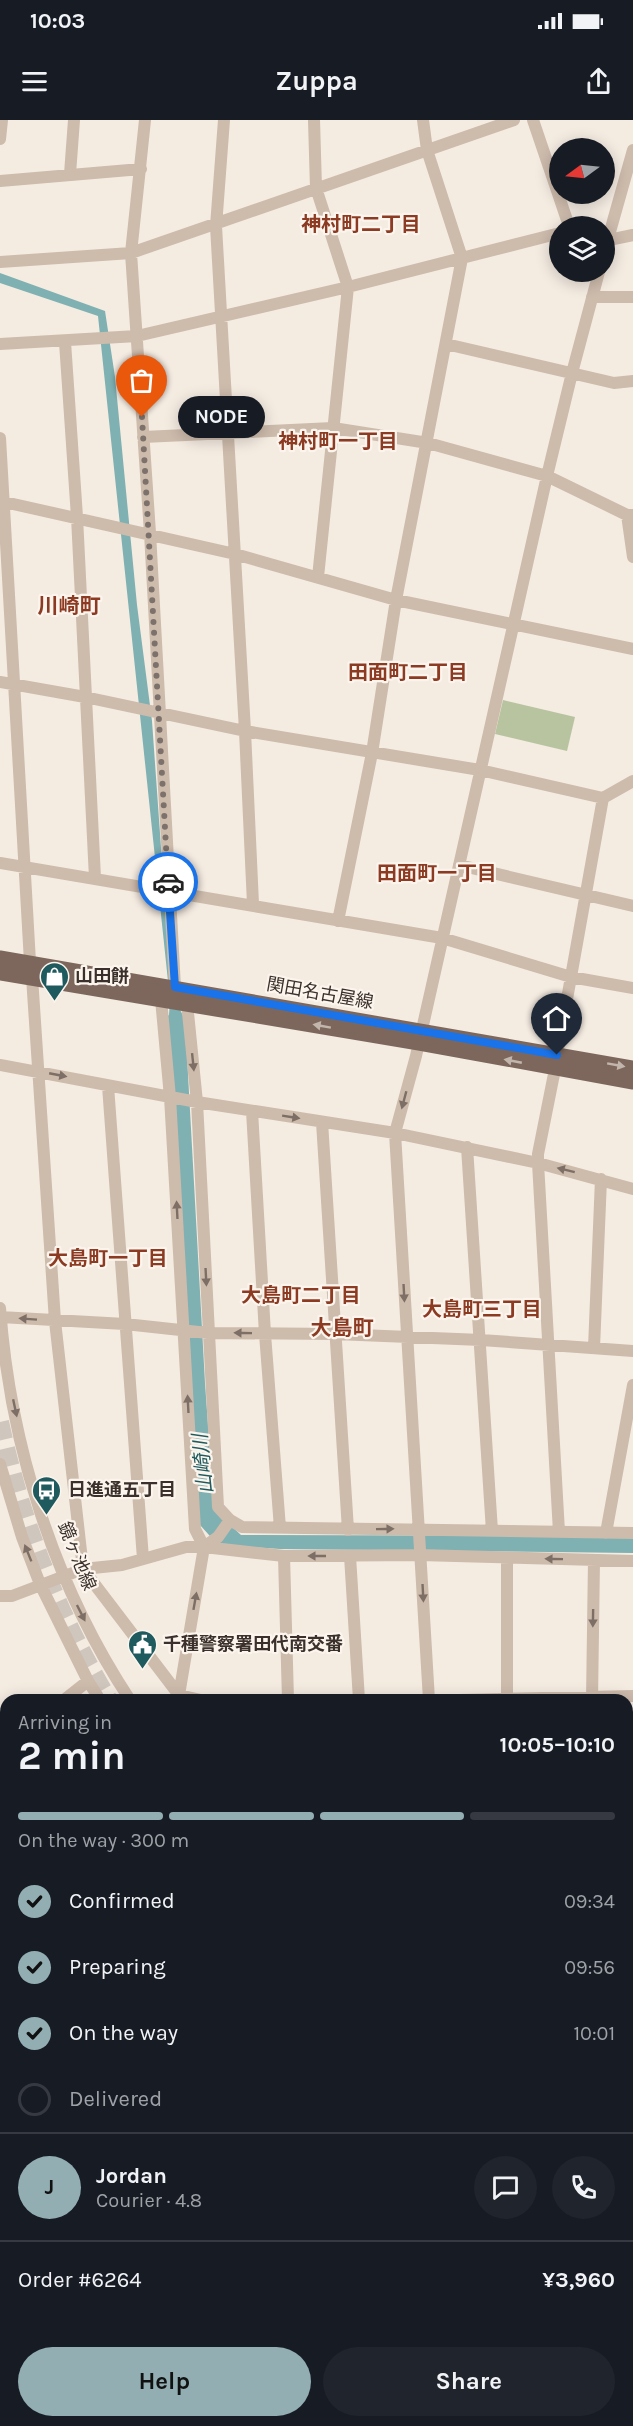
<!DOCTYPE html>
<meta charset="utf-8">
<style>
body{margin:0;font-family:Karla,"Noto Sans JP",sans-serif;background:#20242c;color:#f1f3f6;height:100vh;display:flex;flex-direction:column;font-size:22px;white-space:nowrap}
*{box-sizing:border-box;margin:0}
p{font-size:20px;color:#9ea1a6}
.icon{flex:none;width:33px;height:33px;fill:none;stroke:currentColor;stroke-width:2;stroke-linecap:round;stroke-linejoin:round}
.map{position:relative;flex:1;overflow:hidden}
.panel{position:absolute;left:0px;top:1574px;width:633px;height:734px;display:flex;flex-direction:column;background:#171b24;border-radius:18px 18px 0 0;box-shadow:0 3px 15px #0003}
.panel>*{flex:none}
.needle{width:39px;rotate:255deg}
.controls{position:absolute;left:549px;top:18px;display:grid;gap:12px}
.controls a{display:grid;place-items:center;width:66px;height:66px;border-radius:50%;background:#171b24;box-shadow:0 3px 15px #0003;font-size:30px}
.pin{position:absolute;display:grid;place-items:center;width:51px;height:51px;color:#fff;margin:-62px -26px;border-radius:50% 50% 50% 0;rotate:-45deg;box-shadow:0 0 6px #0007}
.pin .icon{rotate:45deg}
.courier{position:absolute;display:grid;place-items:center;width:60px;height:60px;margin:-30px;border:4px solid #1a73e8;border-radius:50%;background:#fff;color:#222;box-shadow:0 2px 8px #0007}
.bubble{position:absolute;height:42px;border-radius:21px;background:#171b24;box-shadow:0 3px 15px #0003;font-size:20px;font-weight:700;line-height:42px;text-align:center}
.headline em{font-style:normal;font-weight:700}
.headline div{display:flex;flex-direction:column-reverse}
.headline{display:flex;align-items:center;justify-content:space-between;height:102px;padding:0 18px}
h1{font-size:39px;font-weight:700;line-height:45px}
.bar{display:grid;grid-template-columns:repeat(4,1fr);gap:9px 6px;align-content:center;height:72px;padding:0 18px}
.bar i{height:8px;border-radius:4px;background:#363941}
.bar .selected{background:#92aeb2}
.bar p{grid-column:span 4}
.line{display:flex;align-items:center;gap:15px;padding:0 18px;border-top:2px solid #363941}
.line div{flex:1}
.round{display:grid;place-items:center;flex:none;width:63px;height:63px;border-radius:32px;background:#20242c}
ol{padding:0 18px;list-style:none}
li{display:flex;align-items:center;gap:18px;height:66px}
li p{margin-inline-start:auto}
li .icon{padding:6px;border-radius:50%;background:#92aeb2;color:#111;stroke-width:4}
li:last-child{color:#9ea1a6}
li i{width:33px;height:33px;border:3px solid #363941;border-radius:50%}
.action{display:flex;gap:12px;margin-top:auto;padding:12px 18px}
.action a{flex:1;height:69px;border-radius:36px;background:#92aeb2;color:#111;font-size:24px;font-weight:700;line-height:69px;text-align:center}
.action a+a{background:#20242c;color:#f1f3f6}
.status{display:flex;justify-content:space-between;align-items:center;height:42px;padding:0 30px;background:#171b24;direction:ltr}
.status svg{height:16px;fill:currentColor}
header{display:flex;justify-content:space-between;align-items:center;height:78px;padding:0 18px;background:#171b24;font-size:27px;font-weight:700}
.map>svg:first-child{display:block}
.green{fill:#b8c4a0}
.water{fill:#7fb0b2}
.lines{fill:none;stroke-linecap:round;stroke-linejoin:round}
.highway-tunnel{stroke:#cfc6bd;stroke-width:18;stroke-dasharray:18 9;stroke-linecap:butt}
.minor{stroke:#cdbbac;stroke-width:12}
.major{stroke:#7d675c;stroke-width:15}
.oneway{fill:#c2b5ac}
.oneway2{fill:#7d6f65}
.done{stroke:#7c716b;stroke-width:6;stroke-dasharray:0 10.8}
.route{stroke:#1a73e8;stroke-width:8}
.labels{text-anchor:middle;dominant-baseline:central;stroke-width:4.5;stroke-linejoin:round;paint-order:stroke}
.poi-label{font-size:18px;font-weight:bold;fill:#3b302b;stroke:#fbf5ee;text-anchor:start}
.street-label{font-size:18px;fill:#3b302b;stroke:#fbf5ee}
.neighbourhood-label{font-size:20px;font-weight:bold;fill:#8c3b22;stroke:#fbf5ee}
.water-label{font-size:20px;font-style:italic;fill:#1f5a5e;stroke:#fbf5ee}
.quarter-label{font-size:21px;font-weight:bold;fill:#8c3b22;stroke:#fbf5ee}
</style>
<div class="status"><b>10:03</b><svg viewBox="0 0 49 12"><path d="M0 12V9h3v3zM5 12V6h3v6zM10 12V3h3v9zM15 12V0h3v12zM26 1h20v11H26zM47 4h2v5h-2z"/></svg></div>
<header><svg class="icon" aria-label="menu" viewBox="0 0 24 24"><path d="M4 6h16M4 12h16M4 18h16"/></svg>Zuppa<svg class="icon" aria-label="share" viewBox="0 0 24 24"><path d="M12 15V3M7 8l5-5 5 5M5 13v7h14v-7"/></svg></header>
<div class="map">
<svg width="633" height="2306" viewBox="0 0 633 2306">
<rect width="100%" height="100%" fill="#f4ebe1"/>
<!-- green -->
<path class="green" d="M503,580L575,597L567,631L495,614Z"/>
<!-- water -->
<path class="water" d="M0,153L105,191L115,257L137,485L152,601L170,854L176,881L185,900L205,1263L214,1390L241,1415L633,1416V1433L280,1429L218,1425L200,1405L166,897L169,895L170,880L98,196L0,163Z"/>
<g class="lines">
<!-- highway-tunnel -->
<path class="highway-tunnel" d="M0,1302C21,1400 57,1493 109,1580
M627,2082L633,2090
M627,2102L633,2110"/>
<!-- minor -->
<path class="minor" d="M145,0L131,133L150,413L175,867
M224,0L216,106L245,611L253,784
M314,0L316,68L348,167L318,457
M533,0L569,106
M0,19L2,0
M70,54L74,0
M0,61L141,49
M604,121L633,115
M604,133L633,30
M0,142L131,133L514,0
M592,177H633
M65,222L77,397L95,758
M0,224L137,216L348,167L560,113
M446,224L614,263L633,261
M143,317L333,308L428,323L547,356L627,395H633
M0,318L30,842
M0,381L235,434L396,480L633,529
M627,395L633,437
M0,562L85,577L245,611L480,650L603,678
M0,743L442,818L571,857L633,868
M459,745L633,786
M338,801L372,633L396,480L462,138L427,30L423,0
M32,857L55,1201L83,1449L179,1575L201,1580
M161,879L170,977L195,1409L204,1427L284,1436L420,1435L633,1441
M187,883L197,982L218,1387L230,1400L242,1407L633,1413
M557,935L603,678L633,661
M0,945L197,982L395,1013L538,1043L633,1069
M555,949L538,1034V1043L559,1412
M108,966L143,1439
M252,991L265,1214L280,1408
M322,1002L348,1410
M467,1027L492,1411
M0,1188C10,1325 54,1465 130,1580
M0,1197L125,1204L208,1213L336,1214L481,1220L633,1231
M594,1228L601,1059
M0,1344L22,1417L40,1464L88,1561L100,1580
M606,1413L633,1265
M284,1436L288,1580
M350,1436L359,1580
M0,1476H12L83,1449L122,1445L186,1427H204L218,1417L230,1400
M177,1579L179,1575L204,1427
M64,1580L88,1561
M429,1580L395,1013L416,936L547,356L572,253L599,152
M459,1580L633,1576
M507,1580V1438
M592,1580L594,1440
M0,1628L6,1624
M0,1655L6,1660
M627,1728H633
M0,1734L6,1730
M0,1795L6,1792
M0,1856H6
M627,1921H633
M0,1933L6,1931
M0,2012L6,2013
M627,2073L633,2080
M627,2115L633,2122
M0,2122L6,2123
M627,2182L633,2169
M627,2210H633
M0,2248H6
M627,2279L633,2280
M162,2301L163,2306
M236,2301L237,2306
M68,2306L74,2301
M339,2306V2301
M606,2306V2301"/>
<!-- major -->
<path class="major" d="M0,838L633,948
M0,853L419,923L633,962"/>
</g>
<!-- one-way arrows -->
<defs><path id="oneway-solid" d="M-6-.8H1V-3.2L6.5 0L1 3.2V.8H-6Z" transform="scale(1.5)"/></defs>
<g class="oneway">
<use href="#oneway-solid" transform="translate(322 906) rotate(-170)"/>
<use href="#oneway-solid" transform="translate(513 941) rotate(-169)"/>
<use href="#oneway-solid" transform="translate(616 945) rotate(10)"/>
</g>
<g class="oneway2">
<use href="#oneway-solid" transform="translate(193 942) rotate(84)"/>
<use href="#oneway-solid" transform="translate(58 955) rotate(11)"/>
<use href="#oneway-solid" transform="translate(404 980) rotate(105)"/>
<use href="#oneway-solid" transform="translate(291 997) rotate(9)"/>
<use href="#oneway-solid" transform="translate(566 1050) rotate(-166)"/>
<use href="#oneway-solid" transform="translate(177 1090) rotate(-93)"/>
<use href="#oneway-solid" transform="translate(206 1157) rotate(87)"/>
<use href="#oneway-solid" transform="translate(404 1173) rotate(87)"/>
<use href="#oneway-solid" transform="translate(28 1199) rotate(-176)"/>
<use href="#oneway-solid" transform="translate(243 1213) rotate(-179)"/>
<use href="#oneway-solid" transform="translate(188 1284) rotate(-93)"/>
<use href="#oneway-solid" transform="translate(15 1288) rotate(78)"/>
<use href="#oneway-solid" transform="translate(385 1409) rotate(-1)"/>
<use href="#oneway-solid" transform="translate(28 1433) rotate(-112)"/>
<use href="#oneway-solid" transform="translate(317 1436) rotate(180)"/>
<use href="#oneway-solid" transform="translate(554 1439) rotate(-179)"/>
<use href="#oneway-solid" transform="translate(423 1473) rotate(87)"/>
<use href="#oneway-solid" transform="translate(195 1481) rotate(-80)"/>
<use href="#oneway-solid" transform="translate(81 1493) rotate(63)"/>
<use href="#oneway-solid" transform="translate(593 1498) rotate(91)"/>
</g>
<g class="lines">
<!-- done -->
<path class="done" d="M142,297L168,762"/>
<!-- route -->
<path class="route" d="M168,762L175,867L557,935"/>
</g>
<!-- icons -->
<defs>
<symbol id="shop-pin" viewBox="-11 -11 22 30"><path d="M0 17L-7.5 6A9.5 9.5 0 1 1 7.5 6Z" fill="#1f5a5e" stroke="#fbf5ee"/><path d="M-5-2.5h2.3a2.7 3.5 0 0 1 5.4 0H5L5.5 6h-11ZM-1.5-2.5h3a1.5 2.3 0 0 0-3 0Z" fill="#fff"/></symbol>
<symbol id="bus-pin" viewBox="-11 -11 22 30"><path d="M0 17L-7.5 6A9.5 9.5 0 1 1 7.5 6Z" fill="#1f5a5e" stroke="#fbf5ee"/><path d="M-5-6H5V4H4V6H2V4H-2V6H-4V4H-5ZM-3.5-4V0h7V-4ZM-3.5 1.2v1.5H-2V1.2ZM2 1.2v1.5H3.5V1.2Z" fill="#fff"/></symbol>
<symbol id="civic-pin" viewBox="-11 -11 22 30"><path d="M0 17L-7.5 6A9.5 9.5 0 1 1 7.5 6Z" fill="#1f5a5e" stroke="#fbf5ee"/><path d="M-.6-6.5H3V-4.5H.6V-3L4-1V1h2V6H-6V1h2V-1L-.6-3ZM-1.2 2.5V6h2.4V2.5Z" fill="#fff"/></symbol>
</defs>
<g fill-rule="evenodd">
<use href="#shop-pin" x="38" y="840" width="33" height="45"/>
<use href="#bus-pin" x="30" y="1354" width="33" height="45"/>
<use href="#civic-pin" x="126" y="1508" width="33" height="45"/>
</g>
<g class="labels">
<!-- poi labels -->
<g class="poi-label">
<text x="75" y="856">山田餅</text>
<text x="68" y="1370">日進通五丁目</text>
<text x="163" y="1524">千種警察署田代南交番</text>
</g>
<!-- street labels -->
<g class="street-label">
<text transform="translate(320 873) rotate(10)">関田名古屋線</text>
<text transform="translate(77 1436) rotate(68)">鏡ヶ池線</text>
</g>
<!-- neighbourhood labels -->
<g class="neighbourhood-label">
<text x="361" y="104">神村町二丁目</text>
<text x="338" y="321">神村町一丁目</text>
<text x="408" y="552">田面町二丁目</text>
<text x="437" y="753">田面町一丁目</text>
<text x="108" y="1138">大島町一丁目</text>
<text x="301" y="1175">大島町二丁目</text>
<text x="482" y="1189">大島町三丁目</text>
</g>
<!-- water labels -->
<g class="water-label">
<text transform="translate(203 1344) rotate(-96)">山崎川</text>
</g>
<!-- quarter labels -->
<g class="quarter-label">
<text x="69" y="486">川崎町</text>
<text x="342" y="1208">大島町</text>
</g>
</g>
</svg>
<div class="controls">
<a><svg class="needle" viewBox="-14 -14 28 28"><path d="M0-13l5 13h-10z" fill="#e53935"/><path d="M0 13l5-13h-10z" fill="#9ea1a6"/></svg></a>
<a><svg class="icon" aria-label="layers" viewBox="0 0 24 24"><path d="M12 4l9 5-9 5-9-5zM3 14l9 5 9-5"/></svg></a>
</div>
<div class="pin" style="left:142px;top:297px;background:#ea580c"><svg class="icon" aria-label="bag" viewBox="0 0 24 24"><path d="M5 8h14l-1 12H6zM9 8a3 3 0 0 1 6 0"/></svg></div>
<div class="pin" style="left:557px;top:935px;background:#1f2937"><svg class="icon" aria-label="home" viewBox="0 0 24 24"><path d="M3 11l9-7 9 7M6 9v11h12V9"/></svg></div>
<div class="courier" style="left:168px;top:762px"><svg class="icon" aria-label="car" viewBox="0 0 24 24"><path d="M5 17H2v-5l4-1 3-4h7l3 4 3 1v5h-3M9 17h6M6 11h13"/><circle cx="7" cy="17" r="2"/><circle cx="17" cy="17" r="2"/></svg></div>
<div class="bubble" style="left:178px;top:276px;width:87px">NODE</div>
<section class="panel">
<div class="headline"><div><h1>2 min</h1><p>Arriving in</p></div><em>10:05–10:10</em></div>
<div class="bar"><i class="selected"></i><i class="selected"></i><i class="selected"></i><i></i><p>On the way · 300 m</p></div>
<ol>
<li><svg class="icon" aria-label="check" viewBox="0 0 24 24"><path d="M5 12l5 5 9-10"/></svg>Confirmed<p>09:34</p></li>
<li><svg class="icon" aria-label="check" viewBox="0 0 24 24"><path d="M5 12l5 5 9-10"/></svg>Preparing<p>09:56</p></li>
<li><svg class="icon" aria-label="check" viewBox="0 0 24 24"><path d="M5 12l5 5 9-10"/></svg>On the way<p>10:01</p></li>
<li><i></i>Delivered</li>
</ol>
<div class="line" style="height:108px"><b class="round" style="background:#92aeb2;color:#111">J</b><div><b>Jordan</b><p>Courier · 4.8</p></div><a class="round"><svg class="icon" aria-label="chat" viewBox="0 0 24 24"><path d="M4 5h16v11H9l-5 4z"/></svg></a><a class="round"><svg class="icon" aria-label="phone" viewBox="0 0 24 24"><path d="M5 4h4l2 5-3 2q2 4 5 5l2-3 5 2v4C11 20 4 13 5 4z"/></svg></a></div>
<div class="line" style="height:78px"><div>Order #6264</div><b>¥3,960</b></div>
<div class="action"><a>Help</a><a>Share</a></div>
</section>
</div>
